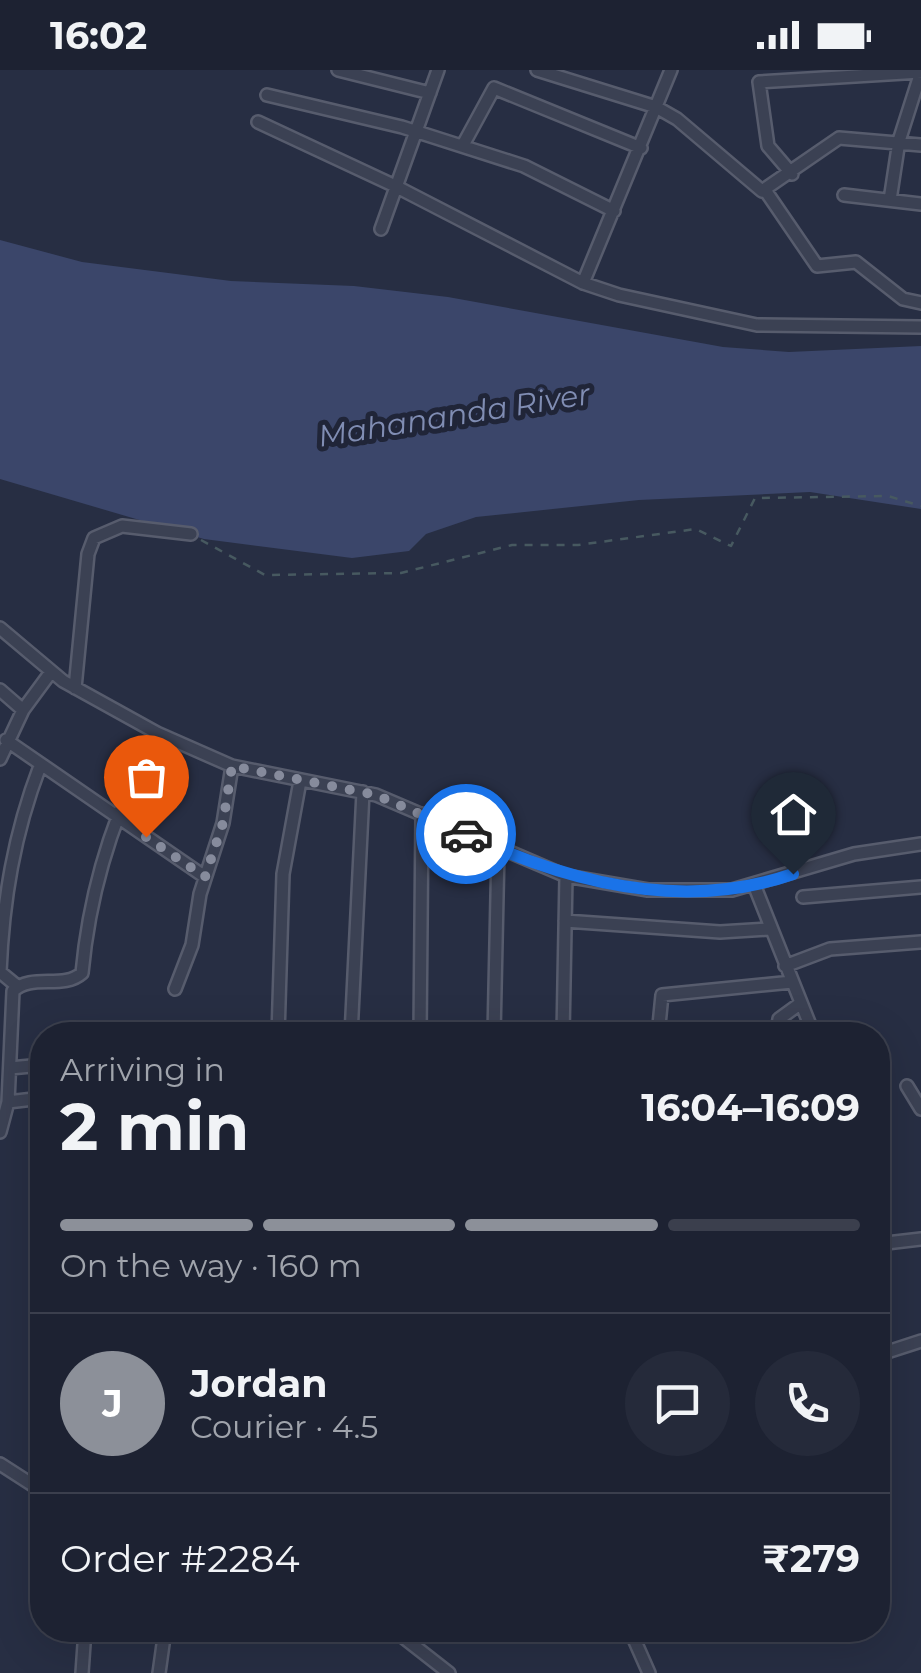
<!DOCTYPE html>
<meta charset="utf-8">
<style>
body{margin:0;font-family:Montserrat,sans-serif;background:#252a3a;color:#f1f3f6;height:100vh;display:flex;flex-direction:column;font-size:38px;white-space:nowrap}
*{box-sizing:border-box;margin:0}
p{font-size:32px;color:#a0a4ac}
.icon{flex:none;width:55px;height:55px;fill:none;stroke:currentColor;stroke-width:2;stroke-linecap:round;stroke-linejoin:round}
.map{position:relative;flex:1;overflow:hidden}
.drawer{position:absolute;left:30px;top:952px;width:860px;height:620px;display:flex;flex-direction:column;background:#1d2232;border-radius:40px;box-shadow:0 10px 40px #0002,0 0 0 2px #3b3f4d}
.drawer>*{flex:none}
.pin{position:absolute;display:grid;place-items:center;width:85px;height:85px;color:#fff;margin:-102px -42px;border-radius:50% 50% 50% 0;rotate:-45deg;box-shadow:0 0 10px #0007}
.pin .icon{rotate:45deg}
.courier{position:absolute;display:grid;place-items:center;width:100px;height:100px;margin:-50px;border:8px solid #1a73e8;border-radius:50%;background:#fff;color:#222;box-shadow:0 2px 12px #0007}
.headline em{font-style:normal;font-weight:700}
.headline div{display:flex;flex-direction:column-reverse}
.headline{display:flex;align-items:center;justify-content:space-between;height:170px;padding:0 30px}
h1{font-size:65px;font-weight:700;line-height:75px}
.bar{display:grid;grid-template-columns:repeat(4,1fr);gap:15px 10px;align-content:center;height:120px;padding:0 30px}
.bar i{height:12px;border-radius:8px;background:#3b3f4d}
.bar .selected{background:#8c9099}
.bar p{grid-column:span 4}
.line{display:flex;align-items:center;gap:25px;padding:0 30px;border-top:2px solid #3b3f4d}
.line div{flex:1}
.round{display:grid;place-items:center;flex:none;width:105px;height:105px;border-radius:52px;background:#252a3a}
.status{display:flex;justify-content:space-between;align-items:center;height:70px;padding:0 50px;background:#1d2232;direction:ltr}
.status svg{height:28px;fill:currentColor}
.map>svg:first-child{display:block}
.water{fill:#3b466a}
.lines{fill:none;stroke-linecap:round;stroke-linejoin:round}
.minor-casing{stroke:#575c6d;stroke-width:16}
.path{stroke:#475960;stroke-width:2.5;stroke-dasharray:8 8;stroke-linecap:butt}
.minor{stroke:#3b4153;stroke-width:11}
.done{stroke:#868b9c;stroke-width:10;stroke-dasharray:0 18}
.route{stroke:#1a73e8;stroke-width:12}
.labels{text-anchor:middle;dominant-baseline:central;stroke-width:10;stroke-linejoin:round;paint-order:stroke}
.water-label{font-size:30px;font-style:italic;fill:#808db3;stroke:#202538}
</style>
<div class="status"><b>16:02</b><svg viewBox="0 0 49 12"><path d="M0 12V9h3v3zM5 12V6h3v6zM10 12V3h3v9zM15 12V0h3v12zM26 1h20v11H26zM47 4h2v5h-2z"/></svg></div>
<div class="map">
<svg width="921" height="1603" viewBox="0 0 921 1603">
<rect width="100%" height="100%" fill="#272e43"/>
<!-- water -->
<path class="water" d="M0,170L82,192L231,211L354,216L448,227L723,277L789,282L921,276V439L810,422L639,430L476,447L426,464L409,481L352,488L204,469L0,409Z"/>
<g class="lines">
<defs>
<path id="minor" d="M338,0L430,23
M537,0L656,37L677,49L762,121L839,68L921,75
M267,25L402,57L524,96L614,141
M258,52L395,116L583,213L619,225L757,255L921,257
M463,75L494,18L641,78
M792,104L768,76L759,12L921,2
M765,120L817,196L856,192L903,229L921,233
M844,125L921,134
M890,130L899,71L921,2
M381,159L438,0
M583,213L671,0
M0,558L63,611L157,663L232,696L376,725L566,806L648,820H732L854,784L921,774
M75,618L88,484L94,468L122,456L191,464
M0,620L23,640
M6,670L205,807
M0,689L23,640L51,602
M755,817L814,965
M803,827L921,817
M565,851L720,862L768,859
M785,896L830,879L921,872
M17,916L0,902C3,830 14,764 40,696
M175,919L192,875L200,824L223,753L232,696
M278,965L283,804L300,711
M351,965L363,722
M420,965L422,744
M494,965L498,780
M563,965L566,806
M658,965L662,925L792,912
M776,965L779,949L801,933
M10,998L42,995
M907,1016L921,1039
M8,1032L42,1028
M0,1062L8,1032L13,921C32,903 63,920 82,903C90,817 115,738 157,663
M878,1174L921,1169
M878,1285L921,1271
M0,1394L42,1421
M394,1560L449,1603
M630,1560L649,1603
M82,1603L85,1560
M159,1603L165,1560"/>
</defs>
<!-- minor casing -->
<use href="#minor" class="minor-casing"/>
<!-- path -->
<path class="path" d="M201,470L265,505L401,503L512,475H578L696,459L731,476L755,428L888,426L921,436"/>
<!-- minor -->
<use href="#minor" class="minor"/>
</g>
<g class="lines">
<!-- done -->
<path class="done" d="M146,767L205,807L223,753L232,696L376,725L466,764"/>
<!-- route -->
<path class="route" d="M466,764C568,813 683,842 793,804"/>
</g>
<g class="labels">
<!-- water labels -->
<g class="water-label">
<text transform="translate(454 345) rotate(-9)">Mahananda River</text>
</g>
</g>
</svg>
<div class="pin" style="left:146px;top:767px;background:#ea580c"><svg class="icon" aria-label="bag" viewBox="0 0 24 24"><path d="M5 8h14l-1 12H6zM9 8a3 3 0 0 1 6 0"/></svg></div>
<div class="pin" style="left:793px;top:804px;background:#1f2937"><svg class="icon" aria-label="home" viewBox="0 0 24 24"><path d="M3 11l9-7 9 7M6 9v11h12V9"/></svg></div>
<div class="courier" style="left:466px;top:764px"><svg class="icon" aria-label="car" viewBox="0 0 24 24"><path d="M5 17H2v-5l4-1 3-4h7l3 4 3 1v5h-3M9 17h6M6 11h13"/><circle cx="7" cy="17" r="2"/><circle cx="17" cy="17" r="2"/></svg></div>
<section class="drawer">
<div class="headline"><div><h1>2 min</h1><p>Arriving in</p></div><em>16:04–16:09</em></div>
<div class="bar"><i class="selected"></i><i class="selected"></i><i class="selected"></i><i></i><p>On the way · 160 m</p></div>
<div class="line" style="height:180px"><b class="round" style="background:#8c9099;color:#fff">J</b><div><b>Jordan</b><p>Courier · 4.5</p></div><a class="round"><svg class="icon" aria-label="chat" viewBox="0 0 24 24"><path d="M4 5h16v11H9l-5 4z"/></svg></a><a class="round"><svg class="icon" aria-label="phone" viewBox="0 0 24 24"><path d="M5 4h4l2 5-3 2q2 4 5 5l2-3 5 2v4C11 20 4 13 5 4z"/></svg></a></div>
<div class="line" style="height:130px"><div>Order #2284</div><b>₹279</b></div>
</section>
</div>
